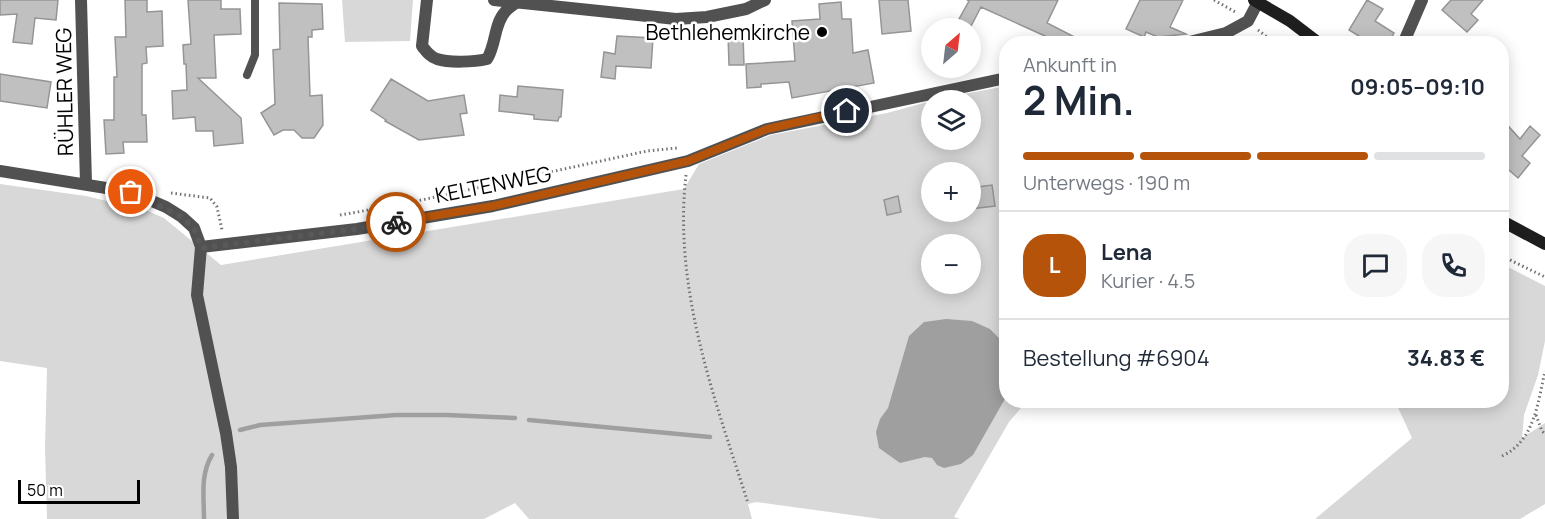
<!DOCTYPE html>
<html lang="de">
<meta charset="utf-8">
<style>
body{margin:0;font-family:Manrope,sans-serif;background:#f6f6f7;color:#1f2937;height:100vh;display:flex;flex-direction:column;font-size:22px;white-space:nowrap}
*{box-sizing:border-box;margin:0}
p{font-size:20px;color:#747a83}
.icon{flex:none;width:33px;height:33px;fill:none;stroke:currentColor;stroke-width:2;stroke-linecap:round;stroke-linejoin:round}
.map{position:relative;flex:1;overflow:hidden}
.panel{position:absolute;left:999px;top:36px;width:510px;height:372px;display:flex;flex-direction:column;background:#fff;border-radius:24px;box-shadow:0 3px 15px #0003}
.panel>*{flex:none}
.needle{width:39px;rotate:28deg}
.controls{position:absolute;left:921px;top:18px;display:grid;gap:12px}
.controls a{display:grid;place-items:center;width:60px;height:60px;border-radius:50%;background:#fff;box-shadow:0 3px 15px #0003;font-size:30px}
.scale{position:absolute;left:18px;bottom:15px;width:122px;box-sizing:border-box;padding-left:6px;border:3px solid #000;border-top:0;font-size:16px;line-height:21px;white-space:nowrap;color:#000;-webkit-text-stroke:4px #fff;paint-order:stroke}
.pin{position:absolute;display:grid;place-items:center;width:51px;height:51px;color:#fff;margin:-26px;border:3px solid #fff;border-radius:50%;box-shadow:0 2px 6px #0007}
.courier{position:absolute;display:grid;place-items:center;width:60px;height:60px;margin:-30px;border:4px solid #b45309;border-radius:50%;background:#fff;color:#222;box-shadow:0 2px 8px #0007}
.head em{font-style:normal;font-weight:700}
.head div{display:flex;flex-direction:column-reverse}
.head{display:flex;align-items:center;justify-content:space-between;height:102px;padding:0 24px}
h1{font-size:39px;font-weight:700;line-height:45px}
.bar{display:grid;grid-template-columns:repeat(4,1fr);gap:9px 6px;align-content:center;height:72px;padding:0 24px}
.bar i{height:8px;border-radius:4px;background:#e0e1e3}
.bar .active{background:#b45309}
.bar p{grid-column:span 4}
.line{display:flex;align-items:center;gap:15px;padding:0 24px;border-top:2px solid #e0e1e3}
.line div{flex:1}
.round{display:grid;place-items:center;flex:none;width:63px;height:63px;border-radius:24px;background:#f6f6f7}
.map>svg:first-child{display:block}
.green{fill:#d8d8d8;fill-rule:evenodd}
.water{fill:#9f9f9f}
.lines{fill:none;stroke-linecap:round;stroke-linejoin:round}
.stream{stroke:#9f9f9f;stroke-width:4.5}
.building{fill:#c0c0c0;stroke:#959595;stroke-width:1.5}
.path{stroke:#737373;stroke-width:3;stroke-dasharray:1.5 3;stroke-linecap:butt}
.service{stroke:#515151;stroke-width:8}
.minor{stroke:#515151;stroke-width:12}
.secondary{stroke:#1e1e1e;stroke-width:12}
.done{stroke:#595959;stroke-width:6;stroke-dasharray:0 10.8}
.route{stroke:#b45309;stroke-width:8}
.poi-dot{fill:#000;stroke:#fff;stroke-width:2}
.labels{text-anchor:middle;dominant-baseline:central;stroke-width:5;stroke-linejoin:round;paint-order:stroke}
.poi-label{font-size:21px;fill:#000;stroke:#fff;text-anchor:end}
.street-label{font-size:21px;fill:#000;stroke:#fff}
</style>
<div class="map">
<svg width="1545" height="519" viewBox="0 0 1545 519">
<rect width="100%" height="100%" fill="#fff"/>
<!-- green -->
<path class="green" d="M342,0H413L410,41L345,42Z
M1006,86V351L1004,343L1006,400L1027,401L1009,422L954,517L960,519H881L756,502L748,504L752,519H529L515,503L484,519H47L45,447L47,368L0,361V184L86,196L148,211L164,218L221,265L684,189L699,164L771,135L887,113L931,101L932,140H970V100H933ZM932,172H970V212H932ZM932,244H970V284H932Z
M1502,264L1545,286V341L1538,375L1524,415L1522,438L1545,423V504L1520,519H1315L1412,438L1395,401L1502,400Z"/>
<!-- water -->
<path class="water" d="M946,319L972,321L990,329L1004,343L1006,351V397L973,455L961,464L944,468L937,465L932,458L925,457L900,463L879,448L876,432L880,419L888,408L909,336L924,322Z"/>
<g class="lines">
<!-- stream -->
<path class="stream" d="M529,420L710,437
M240,430L260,425L396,415H447L515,418
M204,519C204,497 200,475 212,455"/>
</g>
<!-- building -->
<path class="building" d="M0,0H58L56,20L35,18L32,44L13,42L17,14L0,15Z
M125,0H147V12L162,11L163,46L146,47L147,63L142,64V115H146L147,142H123L124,153L106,154L104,120H114V77H117L115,37H126Z
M188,0H221V9H240L241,34L214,35L216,78H198L241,118L243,143L214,146L213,131H196L195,117L173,119L172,91L187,90L186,64H184L183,45L191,44Z
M879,0H908L911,31L882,34Z
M967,0H1058L1047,23L1088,44H1042L1045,36L981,7L970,28H954L969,1Z
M1140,0H1183L1170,27L1186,34L1158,37L1146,32L1144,37L1126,29Z
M1367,0L1383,9L1375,21L1394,33L1388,44H1372L1349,30Z
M1451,0H1483L1471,14L1478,20L1467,32L1442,10Z
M841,2L842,19H851L853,53L868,50L874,83L792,98L789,82L761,84V87L747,88L746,64L795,61L792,21L820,19L819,4Z
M279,3L322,4L323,29L312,30V37H308L310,96L322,95L323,125L314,138H302L294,130H283L274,135L261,113L275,104L273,50L280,49Z
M728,35H743L744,65H729Z
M617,36L653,38L651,68L616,66L615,79L601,77L604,52L615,54Z
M0,74L51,82L47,108L0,101Z
M391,79L428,101L464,95L467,113L460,114L464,135L419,140L385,121L386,120L371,110Z
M518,86L563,90L561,117H559L558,121L534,119V115L499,111L500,95L517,97Z
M1502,119L1520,139L1530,126L1540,135L1522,156L1530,163L1518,178L1502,164Z
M992,185L995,206L970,209V188Z
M898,196L901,212L887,215L884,200Z"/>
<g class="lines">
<!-- path -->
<path class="path" d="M1214,0L1237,13
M1258,30L1276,44
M686,175C673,288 714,397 748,503
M171,193L210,198L217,207L222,230
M340,215L403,204L647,151L677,148
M1502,256L1545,277
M1536,415L1542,431L1545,434
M1502,456C1535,441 1538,401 1545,371"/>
<!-- service -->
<path class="service" d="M247,75L255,55V0"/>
<!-- minor -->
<path class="minor" d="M81,0L86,183
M427,0L422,46C426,51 430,57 437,59C449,63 474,62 487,59C496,45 494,24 505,12C508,8 513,5 517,2
M494,0L676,19L707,17L746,9L765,0
M1181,44L1226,33L1248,21L1258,2
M1403,44L1422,0
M0,171L131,192L166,207L182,217L194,228L201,247L197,295L226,433L231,467L233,519
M201,247L357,229L493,206L688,161L767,129L1006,78"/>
<!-- secondary -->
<path class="secondary" d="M1254,0L1290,21L1320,44
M1502,221L1545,244"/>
</g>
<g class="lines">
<!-- done -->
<path class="done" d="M131,192L182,217L194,228L201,248L357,229L396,222"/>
<!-- route -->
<path class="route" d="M396,222L493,206L688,161L767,129L847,111"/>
</g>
<!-- markers -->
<circle class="poi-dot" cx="822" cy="32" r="6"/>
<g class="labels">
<!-- poi labels -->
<g class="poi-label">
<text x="810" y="32">Bethlehemkirche</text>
</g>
<!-- street labels -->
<g class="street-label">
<text transform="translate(64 92) rotate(-91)">RÜHLER WEG</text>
<text transform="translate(493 184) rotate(-11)">KELTENWEG</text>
</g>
</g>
</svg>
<div class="controls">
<a><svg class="needle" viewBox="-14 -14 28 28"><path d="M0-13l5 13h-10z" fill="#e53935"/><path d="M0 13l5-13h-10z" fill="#747a83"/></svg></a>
<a><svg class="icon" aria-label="layers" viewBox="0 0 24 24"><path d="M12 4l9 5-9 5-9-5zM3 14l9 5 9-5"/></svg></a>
<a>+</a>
<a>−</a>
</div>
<div class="scale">50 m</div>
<div class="pin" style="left:131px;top:192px;background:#ea580c"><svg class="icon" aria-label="bag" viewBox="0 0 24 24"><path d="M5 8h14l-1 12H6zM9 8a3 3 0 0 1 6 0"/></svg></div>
<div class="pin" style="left:847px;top:111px;background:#1f2937"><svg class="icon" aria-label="home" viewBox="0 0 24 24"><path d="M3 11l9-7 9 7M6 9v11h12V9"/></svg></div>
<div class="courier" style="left:396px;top:222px"><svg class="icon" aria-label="bike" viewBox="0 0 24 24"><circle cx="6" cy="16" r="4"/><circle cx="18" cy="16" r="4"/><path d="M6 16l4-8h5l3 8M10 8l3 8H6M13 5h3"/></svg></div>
<section class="panel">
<div class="head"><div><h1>2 Min.</h1><p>Ankunft in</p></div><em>09:05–09:10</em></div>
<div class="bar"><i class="active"></i><i class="active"></i><i class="active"></i><i></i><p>Unterwegs · 190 m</p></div>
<div class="line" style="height:108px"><b class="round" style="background:#b45309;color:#fff">L</b><div><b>Lena</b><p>Kurier · 4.5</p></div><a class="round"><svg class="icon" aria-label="chat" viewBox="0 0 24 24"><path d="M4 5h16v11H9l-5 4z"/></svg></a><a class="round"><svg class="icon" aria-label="phone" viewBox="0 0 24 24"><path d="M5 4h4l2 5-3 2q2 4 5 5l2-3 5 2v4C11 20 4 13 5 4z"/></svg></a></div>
<div class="line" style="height:78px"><div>Bestellung #6904</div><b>34.83 €</b></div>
</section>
</div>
